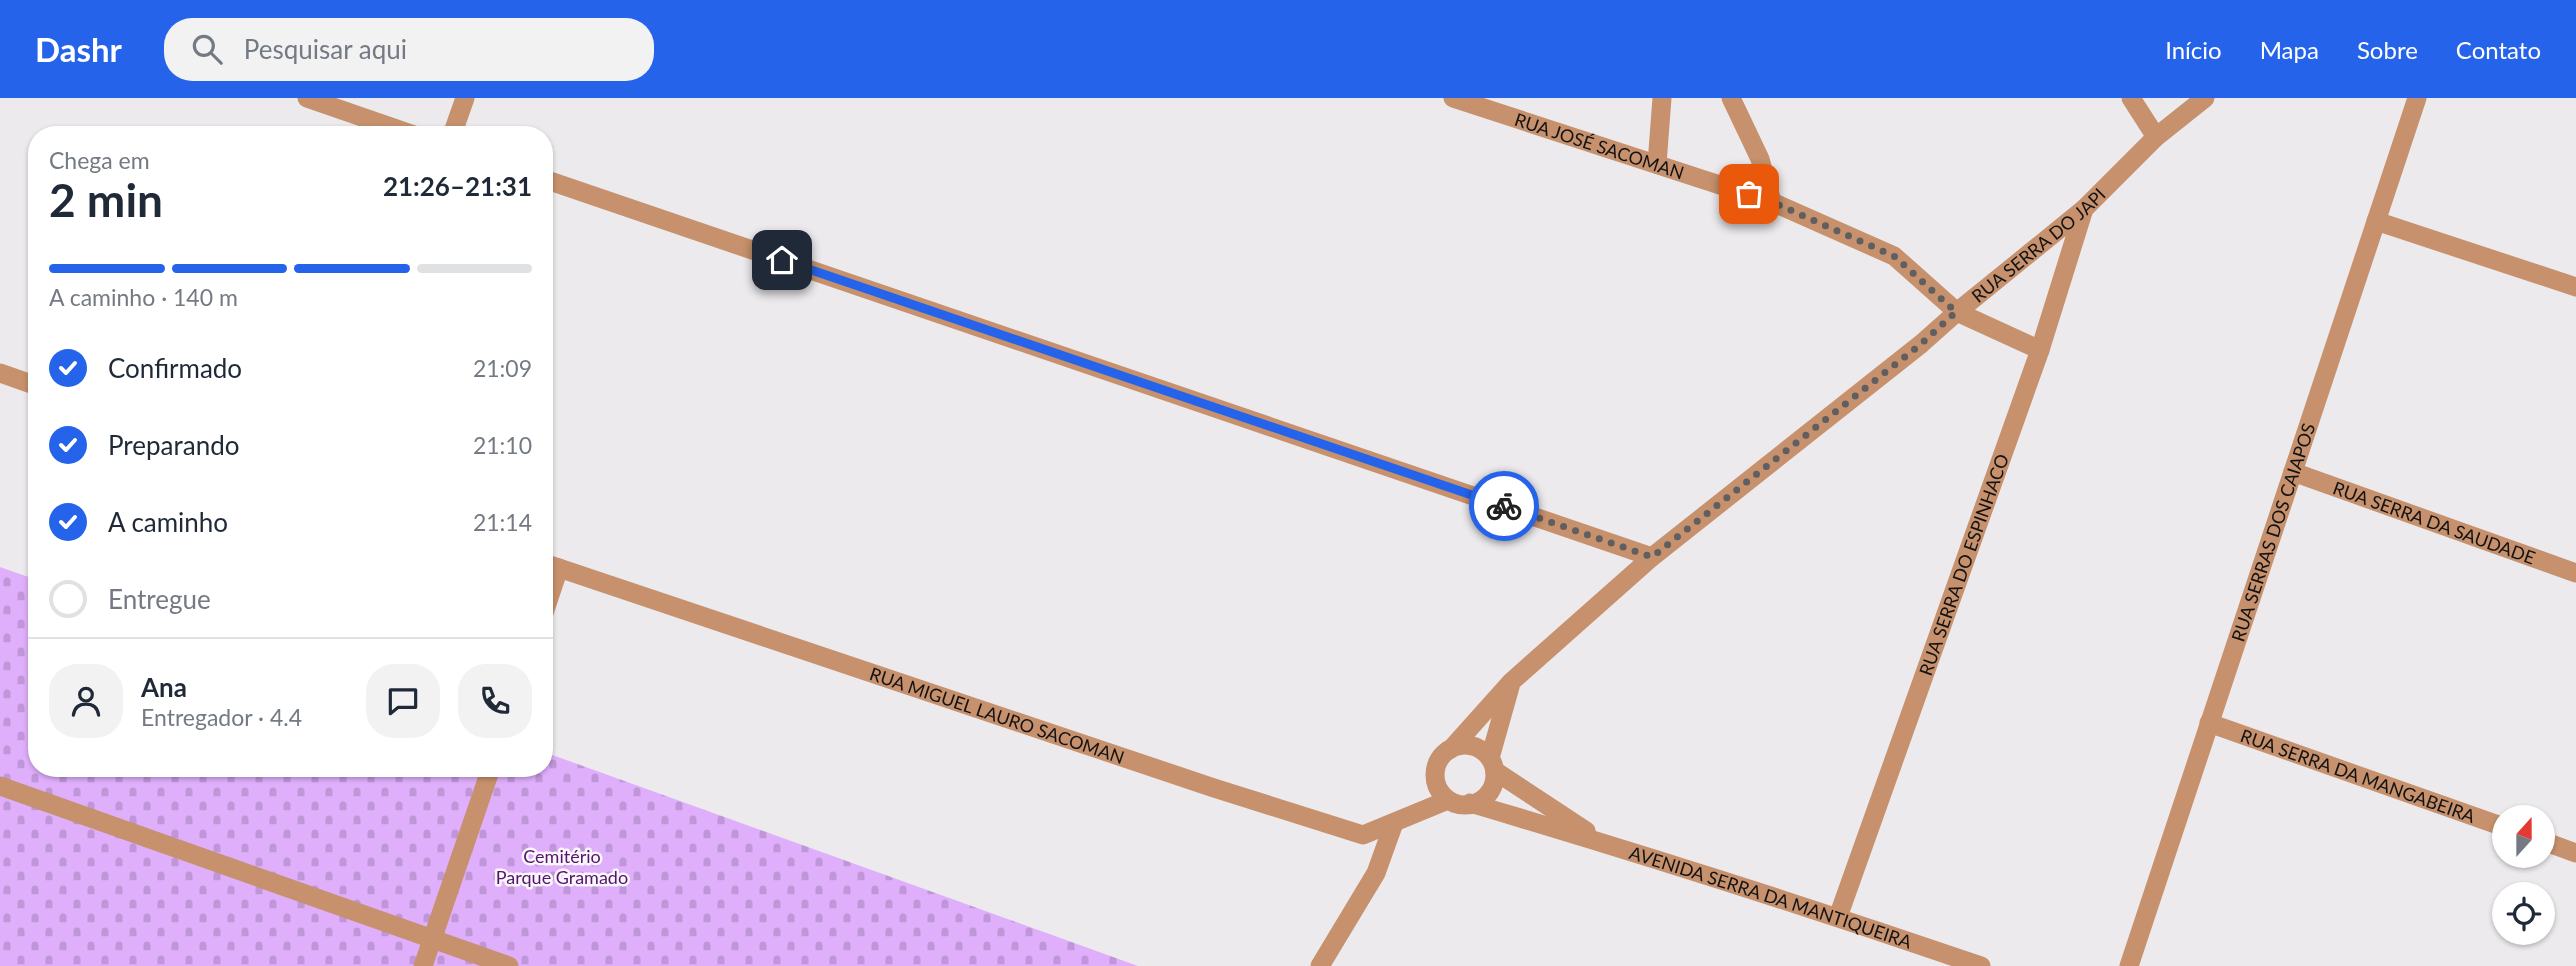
<!DOCTYPE html>
<html lang="pt">
<meta charset="utf-8">
<style>
body{margin:0;font-family:Lato,sans-serif;background:#f2f2f3;color:#1f2937;height:100vh;display:flex;flex-direction:column;font-size:26px;white-space:nowrap}
*{box-sizing:border-box;margin:0}
p{font-size:23px;color:#747a83}
.icon{flex:none;width:38px;height:38px;fill:none;stroke:currentColor;stroke-width:2;stroke-linecap:round;stroke-linejoin:round}
.map{position:relative;flex:1;overflow:hidden}
.details{position:absolute;left:28px;top:28px;width:525px;height:651px;display:flex;flex-direction:column;background:#fff;border-radius:28px;box-shadow:0 2px 5px #0004}
.details>*{flex:none}
.needle{width:46px;rotate:21deg}
.tools{position:absolute;left:2492px;top:707px;display:grid;gap:14px}
.tools a{display:grid;place-items:center;width:63px;height:63px;border-radius:50%;background:#fff;box-shadow:0 2px 5px #0004;font-size:35px}
.pin{position:absolute;display:grid;place-items:center;width:60px;height:60px;color:#fff;margin:-30px;border-radius:14px;box-shadow:0 4px 10px #0006}
.courier{position:absolute;display:grid;place-items:center;width:70px;height:70px;margin:-35px;border:5px solid #2563eb;border-radius:50%;background:#fff;color:#222;box-shadow:0 2px 9px #0007}
.overview em{font-style:normal;font-weight:700}
.overview div{display:flex;flex-direction:column-reverse}
.overview{display:flex;align-items:center;justify-content:space-between;height:119px;padding:0 21px}
h1{font-size:46px;font-weight:700;line-height:52px}
.bar{display:grid;grid-template-columns:repeat(4,1fr);gap:10px 7px;align-content:center;height:84px;padding:0 21px}
.bar i{height:9px;border-radius:5px;background:#e0e1e3}
.bar .on{background:#2563eb}
.bar p{grid-column:span 4}
.line{display:flex;align-items:center;gap:18px;padding:0 21px;border-top:2px solid #e0e1e3}
.line div{flex:1}
.round{display:grid;place-items:center;flex:none;width:74px;height:74px;border-radius:28px;background:#f2f2f3}
ol{padding:0 21px;list-style:none}
li{display:flex;align-items:center;gap:21px;height:77px}
li p{margin-inline-start:auto}
li .icon{padding:7px;border-radius:50%;background:#2563eb;color:#fff;stroke-width:4}
li:last-child{color:#747a83}
li i{width:38px;height:38px;border:4px solid #e0e1e3;border-radius:50%}
header{display:flex;align-items:center;gap:42px;box-sizing:border-box;height:98px;padding:0 35px;background:#2563eb;color:#fff}
header strong{font-size:33px}
nav{display:flex;gap:38px;margin-inline-start:auto;font-size:24px}
.search{width:490px;height:63px;background:#f2f2f3;display:flex;align-items:center;gap:18px;box-sizing:border-box;padding:0 24px;border-radius:28px;color:#747a83;font-size:26px}
.map>svg:first-child{display:block}
.cemetery{fill:url(#cemetery-stones)}
.lines{fill:none;stroke-linecap:round;stroke-linejoin:round}
.service{stroke:#c6916c;stroke-width:19}
.minor{stroke:#c6916c;stroke-width:19}
.tertiary{stroke:#c6916c;stroke-width:19}
.done{stroke:#5f5e60;stroke-width:7;stroke-dasharray:0 12.6}
.route{stroke:#2563eb;stroke-width:9}
.labels{text-anchor:middle;dominant-baseline:central;stroke-width:5;stroke-linejoin:round;paint-order:stroke}
.street-label{font-size:18px;fill:#131314;stroke:#f9f7fa}
.park-label{font-size:18px;fill:#54136f;stroke:#f9f7fa}
</style>
<header>
<strong>Dashr</strong>
<div class="search"><svg class="icon" aria-label="search" viewBox="0 0 24 24"><circle cx="10" cy="10" r="6"/><path d="M15 15l6 6"/></svg>Pesquisar aqui</div>
<nav><a>Início</a><a>Mapa</a><a>Sobre</a><a>Contato</a></nav>
</header>
<div class="map">
<svg width="2576" height="868" viewBox="0 0 2576 868">
<defs>
<pattern id="cemetery-stones" width="16" height="16" patternUnits="userSpaceOnUse" patternTransform="scale(1.75)"><rect width="16" height="16" fill="#e0affc"/><path d="M2 7V4a2 2 0 0 1 4 0v3zM10 15v-3a2 2 0 0 1 4 0v3z" fill="#bf96d7"/></pattern>
</defs>
<rect width="100%" height="100%" fill="#eceaed"/>
<!-- cemetery -->
<path class="cemetery" d="M0,469L37,482V670H544V654L1138,868H0Z"/>
<g class="lines">
<!-- service -->
<path class="service" d="M544,515L559,470
M0,688L509,868
M423,868L491,670
M1320,868L1376,775L1394,725"/>
<!-- minor -->
<g class="minor">
<path d="M307,0L414,37"/>
<path id="s1" d="M1453,0L1772,104L1894,158L1957,214L2040,252"/>
<path d="M1731,0L1760,61L1772,104"/>
<path d="M2131,0L2156,39"/>
<path d="M452,37L465,0"/>
<path d="M1657,66L1662,0"/>
<path d="M544,81L1652,459"/>
<path d="M2376,123L2576,189"/>
<path id="s2" d="M2293,374L2576,475"/>
<path id="s3" d="M2209,625L2504,729"/>
<path d="M2543,743L2576,755"/>
<path id="s4" d="M1838,819L2040,252L2084,111"/>
<path id="s5" d="M2129,868L2417,0"/>
</g>
<!-- tertiary -->
<g class="tertiary">
<path d="M0,275L37,288"/>
<path id="s6" d="M544,465L1214,690L1363,737L1448,702"/>
<circle cx="1465" cy="677" r="30"/>
<path id="s7" d="M1451,651L1511,584L1652,459L1921,246L1957,214L2084,111L2156,39L2205,0"/>
<path d="M1490,660L1510,589"/>
<path d="M1495,673L1586,733"/>
<path id="s8" d="M1470,705C1642,756 1812,810 1981,868"/>
</g>
</g>
<g class="lines">
<!-- done -->
<path class="done" d="M1504,408L1652,459L1921,246L1956,214L1894,158L1772,104L1749,96"/>
<!-- route -->
<path class="route" d="M782,162L1504,408"/>
</g>
<g class="labels">
<!-- street labels -->
<g class="street-label">
<text stroke="none"><textPath href="#s1" startOffset="154">RUA JOSÉ SACOMAN</textPath></text>
<text stroke="none"><textPath href="#s7" startOffset="775">RUA SERRA DO JAPI</textPath></text>
<text stroke="none"><textPath href="#s2" startOffset="150">RUA SERRA DA SAUDADE</textPath></text>
<text stroke="none"><textPath href="#s5" startOffset="457">RUA SERRAS DOS CAIAPOS</textPath></text>
<text stroke="none"><textPath href="#s4" startOffset="374">RUA SERRA DO ESPINHACO</textPath></text>
<text stroke="none"><textPath href="#s6" startOffset="478">RUA MIGUEL LAURO SACOMAN</textPath></text>
<text stroke="none"><textPath href="#s3" startOffset="158">RUA SERRA DA MANGABEIRA</textPath></text>
<text stroke="none"><textPath href="#s8" startOffset="315">AVENIDA SERRA DA MANTIQUEIRA</textPath></text>
</g>
<!-- park labels -->
<g class="park-label">
<text x="562" y="758">Cemitério<tspan x="562" dy="21">Parque Gramado</tspan></text>
</g>
</g>
</svg>
<div class="tools">
<a><svg class="needle" viewBox="-14 -14 28 28"><path d="M0-13l5 13h-10z" fill="#e53935"/><path d="M0 13l5-13h-10z" fill="#747a83"/></svg></a>
<a><svg class="icon" aria-label="locate" viewBox="0 0 24 24"><circle cx="12" cy="12" r="6"/><path d="M12 2v4M12 18v4M2 12h4M18 12h4"/></svg></a>
</div>
<div class="pin" style="left:1749px;top:96px;background:#ea580c"><svg class="icon" aria-label="bag" viewBox="0 0 24 24"><path d="M5 8h14l-1 12H6zM9 8a3 3 0 0 1 6 0"/></svg></div>
<div class="pin" style="left:782px;top:162px;background:#1f2937"><svg class="icon" aria-label="home" viewBox="0 0 24 24"><path d="M3 11l9-7 9 7M6 9v11h12V9"/></svg></div>
<div class="courier" style="left:1504px;top:408px"><svg class="icon" aria-label="bike" viewBox="0 0 24 24"><circle cx="6" cy="16" r="4"/><circle cx="18" cy="16" r="4"/><path d="M6 16l4-8h5l3 8M10 8l3 8H6M13 5h3"/></svg></div>
<section class="details">
<div class="overview"><div><h1>2 min</h1><p>Chega em</p></div><em>21:26–21:31</em></div>
<div class="bar"><i class="on"></i><i class="on"></i><i class="on"></i><i></i><p>A caminho · 140 m</p></div>
<ol>
<li><svg class="icon" aria-label="check" viewBox="0 0 24 24"><path d="M5 12l5 5 9-10"/></svg>Confirmado<p>21:09</p></li>
<li><svg class="icon" aria-label="check" viewBox="0 0 24 24"><path d="M5 12l5 5 9-10"/></svg>Preparando<p>21:10</p></li>
<li><svg class="icon" aria-label="check" viewBox="0 0 24 24"><path d="M5 12l5 5 9-10"/></svg>A caminho<p>21:14</p></li>
<li><i></i>Entregue</li>
</ol>
<div class="line" style="height:126px"><a class="round"><svg class="icon" aria-label="person" viewBox="0 0 24 24"><circle cx="12" cy="8" r="4"/><path d="M4 21q1-7 8-7t8 7"/></svg></a><div><b>Ana</b><p>Entregador · 4.4</p></div><a class="round"><svg class="icon" aria-label="chat" viewBox="0 0 24 24"><path d="M4 5h16v11H9l-5 4z"/></svg></a><a class="round"><svg class="icon" aria-label="phone" viewBox="0 0 24 24"><path d="M5 4h4l2 5-3 2q2 4 5 5l2-3 5 2v4C11 20 4 13 5 4z"/></svg></a></div>
</section>
</div>
